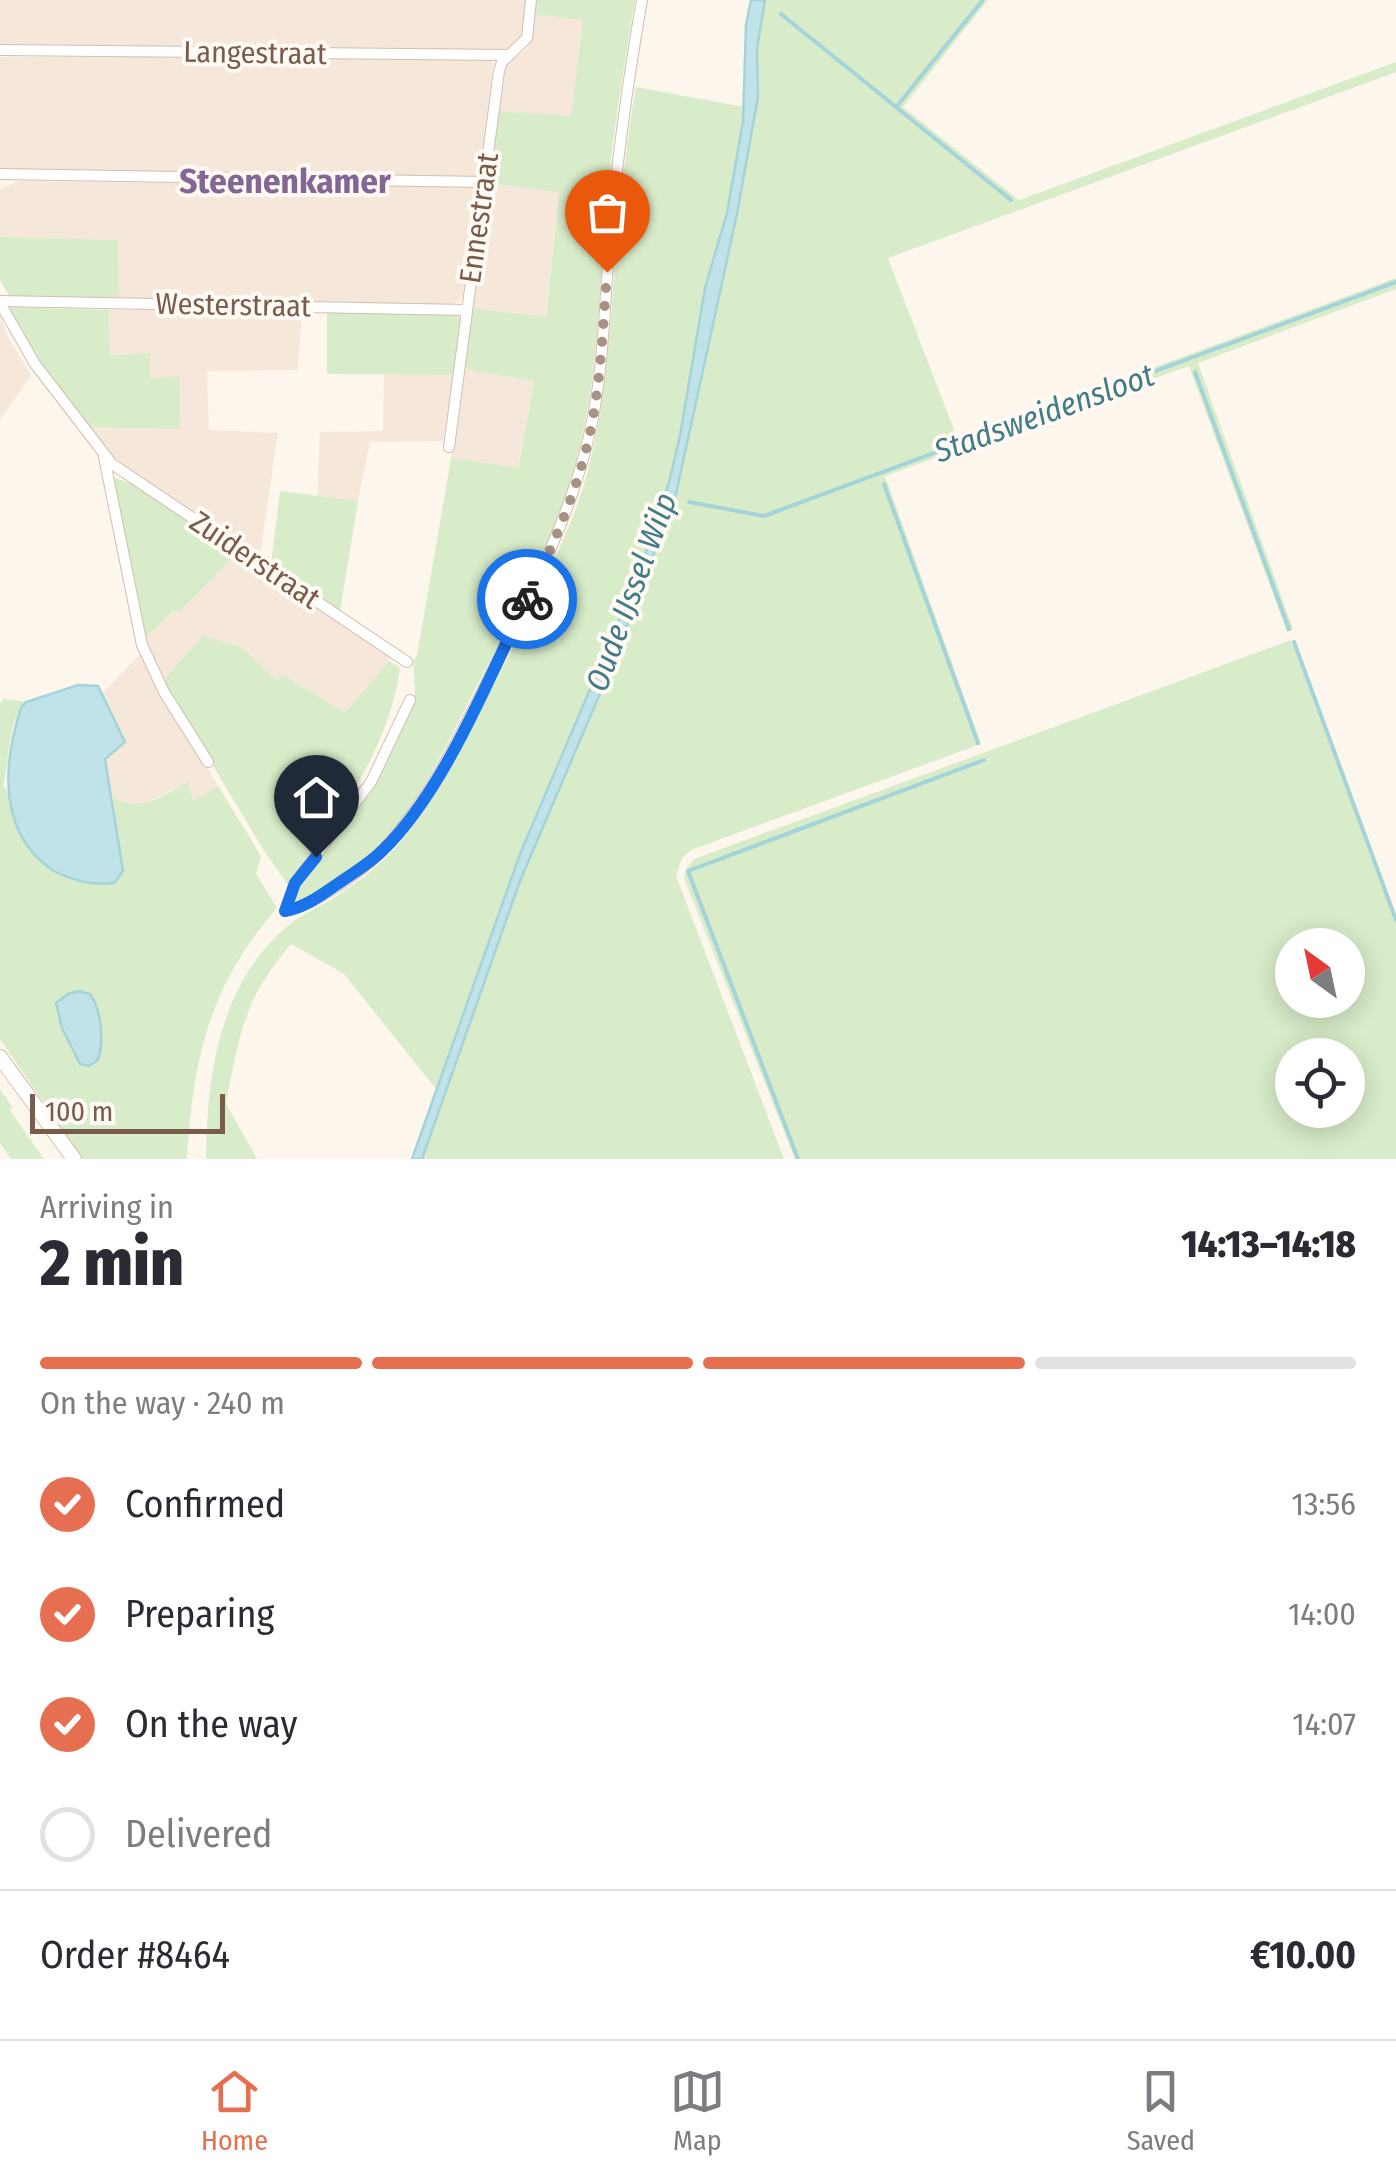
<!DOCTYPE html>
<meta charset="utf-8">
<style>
body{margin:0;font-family:"Fira Sans Condensed",sans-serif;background:#f7f7f7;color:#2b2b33;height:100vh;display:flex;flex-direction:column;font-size:38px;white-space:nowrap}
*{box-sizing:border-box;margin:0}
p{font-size:32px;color:#7c7c81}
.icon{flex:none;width:55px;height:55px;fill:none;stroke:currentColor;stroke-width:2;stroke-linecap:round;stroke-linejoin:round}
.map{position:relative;height:1159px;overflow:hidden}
.side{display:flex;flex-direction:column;background:#fff;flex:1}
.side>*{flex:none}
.needle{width:65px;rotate:327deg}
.buttons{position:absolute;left:1275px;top:928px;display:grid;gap:20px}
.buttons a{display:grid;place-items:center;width:90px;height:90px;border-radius:50%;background:#fff;box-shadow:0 5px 25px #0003;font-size:50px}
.scale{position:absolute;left:30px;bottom:25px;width:195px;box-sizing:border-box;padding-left:10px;border:5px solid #7a5c4d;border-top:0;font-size:28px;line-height:35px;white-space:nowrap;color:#7a5c4d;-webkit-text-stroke:8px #fffaf3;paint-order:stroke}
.pin{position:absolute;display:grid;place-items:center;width:85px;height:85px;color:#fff;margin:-102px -42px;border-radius:50% 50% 50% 0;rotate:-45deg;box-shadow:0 0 10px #0007}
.pin .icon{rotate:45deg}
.courier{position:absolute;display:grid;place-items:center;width:100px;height:100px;margin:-50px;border:8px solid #1a73e8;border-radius:50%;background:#fff;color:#222;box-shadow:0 2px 12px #0007}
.headline em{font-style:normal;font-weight:800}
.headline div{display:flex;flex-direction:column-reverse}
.headline{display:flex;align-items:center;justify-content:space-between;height:170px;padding:0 40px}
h1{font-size:65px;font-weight:800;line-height:75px}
.bar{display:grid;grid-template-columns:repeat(4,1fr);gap:15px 10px;align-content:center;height:120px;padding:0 40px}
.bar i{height:12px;border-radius:8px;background:#e1e1e2}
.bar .current{background:#e76f51}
.bar p{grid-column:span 4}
.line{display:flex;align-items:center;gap:25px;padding:0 40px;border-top:2px solid #e1e1e2}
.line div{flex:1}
ol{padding:0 40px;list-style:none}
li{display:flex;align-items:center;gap:30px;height:110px}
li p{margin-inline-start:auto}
li .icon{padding:10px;border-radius:50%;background:#e76f51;color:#fff;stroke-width:4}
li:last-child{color:#7c7c81}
li i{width:55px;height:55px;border:5px solid #e1e1e2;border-radius:50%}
.tab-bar{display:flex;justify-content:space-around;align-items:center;height:140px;border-top:2px solid #e1e1e2;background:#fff;font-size:28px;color:#7c7c81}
.tab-bar a{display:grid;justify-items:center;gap:5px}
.tab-bar .current{color:#e76f51}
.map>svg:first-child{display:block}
.residential{fill:#f5e8da}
.green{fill:#d8ecc9;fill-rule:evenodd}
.water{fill:#bfe3e8;stroke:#a5d3da;stroke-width:2.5}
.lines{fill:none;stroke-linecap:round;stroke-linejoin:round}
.stream{stroke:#a5d3da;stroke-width:4}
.minor-casing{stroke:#d1beb0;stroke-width:12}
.secondary-casing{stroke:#d6c0b0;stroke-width:16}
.minor{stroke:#fff;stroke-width:10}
.secondary{stroke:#fff;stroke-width:14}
.done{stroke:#a89285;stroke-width:10;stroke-dasharray:0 18}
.route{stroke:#1a73e8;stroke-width:12}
.labels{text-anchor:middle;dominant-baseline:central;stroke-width:8;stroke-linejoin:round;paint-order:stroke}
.street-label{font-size:30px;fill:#7a5c4d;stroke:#fffaf3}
.water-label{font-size:32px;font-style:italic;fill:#437c86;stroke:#fffaf3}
.quarter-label{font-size:35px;font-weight:bold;fill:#846695;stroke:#fffaf3}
</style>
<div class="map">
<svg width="1396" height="1159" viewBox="0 0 1396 1159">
<rect width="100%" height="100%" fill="#fdf6ec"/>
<!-- residential -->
<path class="residential" d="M0,0H526L523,37L510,49L466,50L4,44L0,43Z
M532,14L583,19L571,117L498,111L506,64L528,48Z
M489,56L493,64L482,172L472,180L4,171L0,165V57Z
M19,181L474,187L479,197L464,298L452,305L119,301L117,240L0,237V189Z
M489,183L559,191L545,318L470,308Z
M109,310H302L298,370L207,371L209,430L278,433L260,556L107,454L85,427L180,428L150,379V353L110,355Z
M0,316L8,337L31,375L0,420Z
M463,369L534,381L517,469L451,458Z
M384,375H454L443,441L370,442L358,501L317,497L320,432L383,431Z
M239,551L390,656L389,661L345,714L284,676L277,681L240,647L163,680L143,640L176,610L180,612Z
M141,653L218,786L193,801L188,783L143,804L127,806L113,798L105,759L124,742L102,694Z"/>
<!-- green -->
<path class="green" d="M534,0H635C623,72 611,144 605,217C599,288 599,359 584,428C565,524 515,614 470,699C443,752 415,809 375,853C357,872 324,896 299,901L293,897L295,888L373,785L394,746L415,693L413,661L417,656L451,458L518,468L534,381L463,369L470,308L546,317L559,192L489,183L498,111L571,116L583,20L532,14Z
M765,0H988L903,107L1019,200L1396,62V72L888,258L958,440L1396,278V289L1198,363L1293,629L1287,632L1189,366L885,476L981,744L691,850L682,858L676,876L784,1159H422L520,881L613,663L676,494L737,214L758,97L757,49Z
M636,87L744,107L727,213L705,288L680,436L669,482L645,555L610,642L520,854L436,1089L344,974L291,944C243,1000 240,1034 226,1103L257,1159H206C207,1074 219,983 289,925C302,914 319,907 334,898C357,883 380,866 398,845C424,815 443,778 462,743C502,673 538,600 569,526C599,455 605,382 612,305C618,232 623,160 636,87Z
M0,237L118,240L119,301L11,299L0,280Z
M7,307L109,310L110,355L150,353V379L179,376L180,429L85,427L40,367Z
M327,311L457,313L463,323L454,375L327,374Z
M111,477L139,486L239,551L180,612L175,610L143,640Z
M280,491L358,501L340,611L271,564Z
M203,636L241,647L277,681L283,675L345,713L389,661L400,668C388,753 337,817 288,885L263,849L162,681Z
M1291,640L1396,923V1159H795L684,878L685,871L694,859ZM1348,945V1000H1292V945ZM1348,1055V1110H1292V1055Z
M3,699L26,702C7,722 10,760 3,785L64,876L104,884L123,871L113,798C140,813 163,796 188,782L193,801L218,786L261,856L256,874L277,908C209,986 193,1058 187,1159H82L0,1039V704ZM95,1001L102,1048L73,1053L62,1028Z
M0,1089L13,1108L9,1109L44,1159H11L0,1143Z"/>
<!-- water -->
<path class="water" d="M751,0H765L757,49L758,97L737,214L676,494L613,663L520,881L422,1159H412L520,854L610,642L645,555L669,482L680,436L705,288L727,213L743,121L746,25Z
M78,685L98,686L125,742L105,759L123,871L114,883C94,886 71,880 54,871C0,836 1,769 21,708L26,702Z
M79,991L90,994C102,1011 104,1041 98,1060L89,1066L80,1064L62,1028L56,1003L68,994Z"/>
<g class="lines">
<!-- stream -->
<path class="stream" d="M781,14L1011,200
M897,106L982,1
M1195,372L1289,629
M884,484L978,743
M689,502L764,516L1396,282
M1294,642L1396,920
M798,1159L688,871L984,760"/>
<defs>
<path id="minor" d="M0,50L509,55
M0,174L484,182
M0,301L467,310
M0,303L35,364L112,464L407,662
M449,447L499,71L502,62L527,38L531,0
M104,457L142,645L164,692L208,762
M410,700L371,782L295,883L285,911C318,904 369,867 391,841C436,789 464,727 495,666C532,591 570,517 589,436C604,372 604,305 610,240C617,159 628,80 642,0"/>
<path id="secondary" d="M0,1057L74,1159"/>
</defs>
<!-- minor casing -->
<use href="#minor" class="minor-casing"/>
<!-- secondary casing -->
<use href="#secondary" class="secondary-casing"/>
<!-- minor -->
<use href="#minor" class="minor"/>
<!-- secondary -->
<use href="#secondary" class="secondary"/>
</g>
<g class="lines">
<!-- done -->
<path class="done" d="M527,599C553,546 577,492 590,433C601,381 603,326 607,272"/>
<!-- route -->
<path class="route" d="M316,857L295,883L285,911C306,907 321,895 339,883C353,873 369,864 382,851C443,793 490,676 527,599"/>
</g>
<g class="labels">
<!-- street labels -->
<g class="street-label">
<text transform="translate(255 53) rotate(1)">Langestraat</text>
<text transform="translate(479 218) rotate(-82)">Ennestraat</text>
<text transform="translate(233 305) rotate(1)">Westerstraat</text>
<text transform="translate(255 560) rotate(34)">Zuiderstraat</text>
</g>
<!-- water labels -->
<g class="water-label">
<text transform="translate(1044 413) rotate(-20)">Stadsweidensloot</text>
<text transform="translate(631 592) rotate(-70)">Oude IJssel Wilp</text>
</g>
<!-- quarter labels -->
<g class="quarter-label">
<text x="285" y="181">Steenenkamer</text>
</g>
</g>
</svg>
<div class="buttons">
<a><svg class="needle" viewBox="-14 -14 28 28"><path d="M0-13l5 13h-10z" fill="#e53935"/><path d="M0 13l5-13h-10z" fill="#7c7c81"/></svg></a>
<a><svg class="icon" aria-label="locate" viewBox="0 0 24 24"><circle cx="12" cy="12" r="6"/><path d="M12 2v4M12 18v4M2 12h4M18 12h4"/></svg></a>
</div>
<div class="scale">100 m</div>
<div class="pin" style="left:607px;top:272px;background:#ea580c"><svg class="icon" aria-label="bag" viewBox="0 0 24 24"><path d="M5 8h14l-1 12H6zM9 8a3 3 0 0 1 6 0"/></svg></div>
<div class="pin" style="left:316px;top:857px;background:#1f2937"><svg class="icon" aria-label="home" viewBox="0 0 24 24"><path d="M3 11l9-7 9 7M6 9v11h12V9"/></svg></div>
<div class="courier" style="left:527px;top:599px"><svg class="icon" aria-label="bike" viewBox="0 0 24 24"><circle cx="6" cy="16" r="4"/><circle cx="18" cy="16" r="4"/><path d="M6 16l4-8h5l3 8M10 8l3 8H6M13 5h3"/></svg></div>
</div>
<section class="side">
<div class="headline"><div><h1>2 min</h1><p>Arriving in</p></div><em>14:13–14:18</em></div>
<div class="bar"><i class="current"></i><i class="current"></i><i class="current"></i><i></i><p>On the way · 240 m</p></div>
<ol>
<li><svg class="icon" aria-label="check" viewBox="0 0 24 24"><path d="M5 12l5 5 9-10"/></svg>Confirmed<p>13:56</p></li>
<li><svg class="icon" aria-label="check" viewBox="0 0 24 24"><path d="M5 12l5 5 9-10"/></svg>Preparing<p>14:00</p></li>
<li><svg class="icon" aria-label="check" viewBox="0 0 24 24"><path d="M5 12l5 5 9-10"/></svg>On the way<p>14:07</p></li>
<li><i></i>Delivered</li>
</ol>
<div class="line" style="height:130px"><div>Order #8464</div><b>€10.00</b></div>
</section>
<nav class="tab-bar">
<a class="current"><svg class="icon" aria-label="home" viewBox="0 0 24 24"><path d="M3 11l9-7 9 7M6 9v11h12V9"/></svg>Home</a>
<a><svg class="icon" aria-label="map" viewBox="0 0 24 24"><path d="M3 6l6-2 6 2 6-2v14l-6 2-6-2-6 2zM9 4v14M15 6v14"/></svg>Map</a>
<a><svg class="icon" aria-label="saved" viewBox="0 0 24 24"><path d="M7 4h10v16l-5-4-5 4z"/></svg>Saved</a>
</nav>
